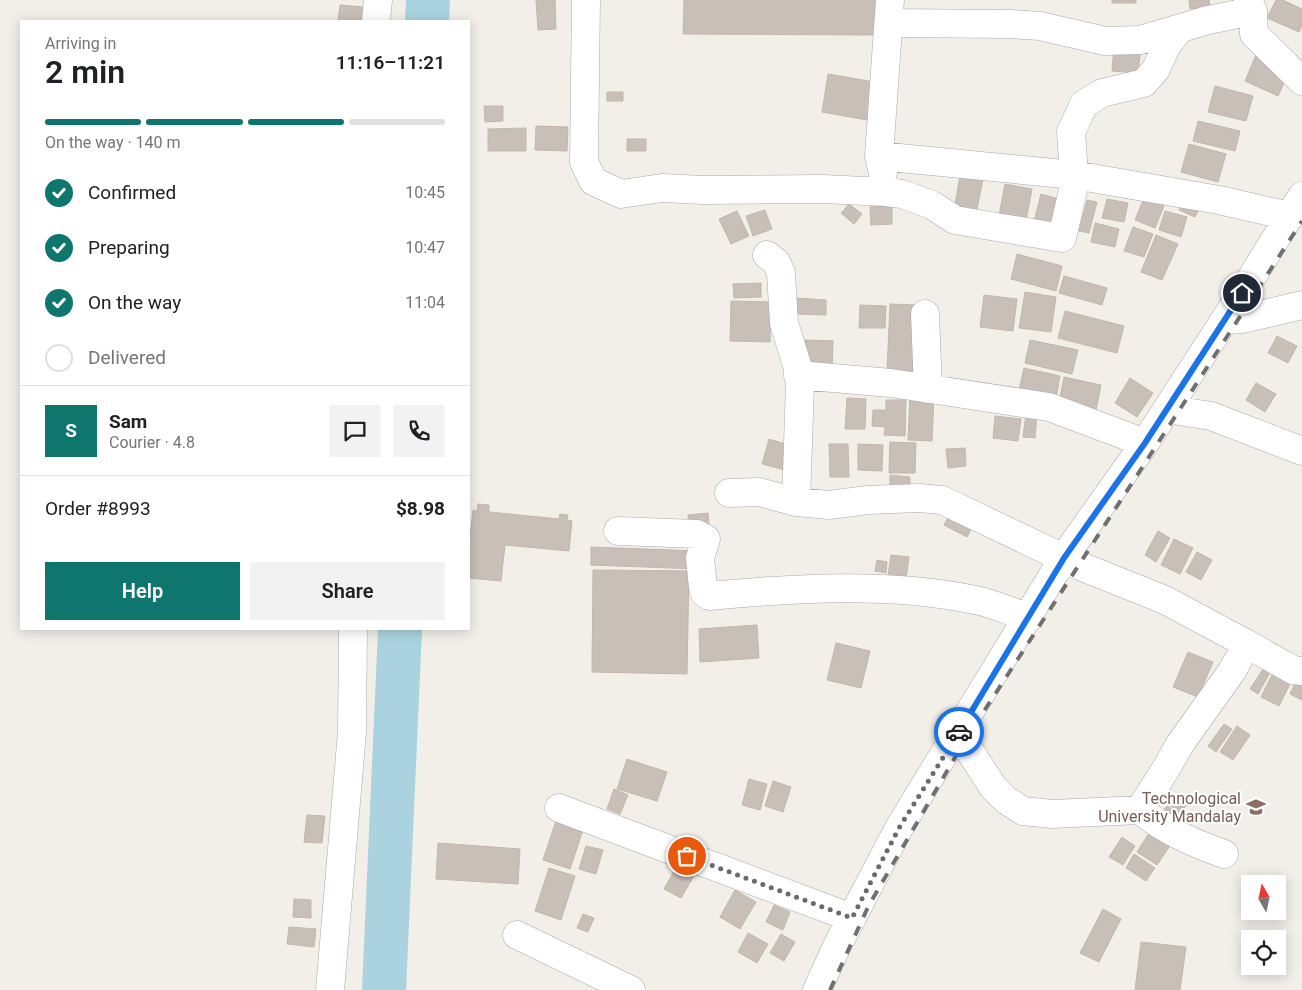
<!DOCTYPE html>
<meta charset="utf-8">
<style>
body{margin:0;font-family:Roboto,sans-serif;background:#f2f2f2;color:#202124;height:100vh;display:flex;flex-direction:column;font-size:19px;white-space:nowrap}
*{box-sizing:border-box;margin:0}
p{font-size:16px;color:#757577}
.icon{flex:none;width:28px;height:28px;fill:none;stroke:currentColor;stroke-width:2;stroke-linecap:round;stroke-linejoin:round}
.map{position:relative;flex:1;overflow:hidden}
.details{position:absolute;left:20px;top:20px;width:450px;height:610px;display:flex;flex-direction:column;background:#fff;border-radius:0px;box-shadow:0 2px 12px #0003}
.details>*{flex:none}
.needle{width:32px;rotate:351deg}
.fabs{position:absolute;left:1241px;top:875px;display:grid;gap:10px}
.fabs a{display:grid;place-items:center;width:45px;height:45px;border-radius:0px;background:#fff;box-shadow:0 2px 12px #0003;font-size:25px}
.pin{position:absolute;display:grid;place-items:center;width:42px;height:42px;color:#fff;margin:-21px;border:2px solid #fff;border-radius:50%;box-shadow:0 1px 5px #0007}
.courier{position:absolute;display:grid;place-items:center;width:50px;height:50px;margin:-25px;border:4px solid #1a73e8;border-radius:50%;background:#fff;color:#222;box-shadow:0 1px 6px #0007}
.overview em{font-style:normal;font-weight:600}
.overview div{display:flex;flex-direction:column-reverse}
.overview{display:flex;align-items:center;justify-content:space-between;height:85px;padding:0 25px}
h1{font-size:32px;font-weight:600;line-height:38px}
.bar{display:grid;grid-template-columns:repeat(4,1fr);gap:8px 5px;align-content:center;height:60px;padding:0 25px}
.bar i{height:6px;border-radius:4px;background:#e0e0e0}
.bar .selected{background:#0f766e}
.bar p{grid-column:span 4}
.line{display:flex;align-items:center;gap:12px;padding:0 25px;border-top:1px solid #e0e0e0}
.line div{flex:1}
.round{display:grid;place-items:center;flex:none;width:52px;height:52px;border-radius:0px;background:#f2f2f2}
ol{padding:0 25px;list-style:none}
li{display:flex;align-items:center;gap:15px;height:55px}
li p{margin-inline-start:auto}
li .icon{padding:5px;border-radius:50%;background:#0f766e;color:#fff;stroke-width:4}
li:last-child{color:#757577}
li i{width:28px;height:28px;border:2px solid #e0e0e0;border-radius:50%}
.primary-button{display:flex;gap:10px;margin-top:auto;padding:10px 25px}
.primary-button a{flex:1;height:58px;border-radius:0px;background:#0f766e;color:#fff;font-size:20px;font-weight:600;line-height:58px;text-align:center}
.primary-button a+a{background:#f2f2f2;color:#202124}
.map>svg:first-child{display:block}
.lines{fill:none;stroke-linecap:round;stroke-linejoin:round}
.river{stroke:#aad3df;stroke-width:44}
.building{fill:#c7bfb8;stroke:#c4b6ab}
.minor-casing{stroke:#a9a9a9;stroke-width:29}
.minor{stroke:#fff;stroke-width:28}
.rail{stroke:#707070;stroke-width:4;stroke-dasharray:10 10;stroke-linecap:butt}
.done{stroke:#6b6a68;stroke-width:5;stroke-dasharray:0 9}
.route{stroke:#1a73e8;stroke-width:6}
.labels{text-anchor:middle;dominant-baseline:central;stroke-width:4;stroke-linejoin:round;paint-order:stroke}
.education-label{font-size:16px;fill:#785e54;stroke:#fff;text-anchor:end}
</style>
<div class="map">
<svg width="1302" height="990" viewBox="0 0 1302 990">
<rect width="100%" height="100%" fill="#f2efe9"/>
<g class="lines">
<!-- river -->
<path class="river" d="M427,21L428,0
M384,990L400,629"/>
</g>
<!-- building -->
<path class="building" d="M536,0H555L556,29L538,30Z
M684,0H875V35L683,34Z
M1112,0H1136V3H1112Z
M1189,0H1209L1210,8L1190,9Z
M1276,0H1283L1302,9V25L1299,32L1267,18Z
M340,5L363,7L362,21H338Z
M1114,45L1141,47L1138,73L1112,71Z
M1256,55L1290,70L1278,96L1245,81Z
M828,74L874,82L867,120L822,112Z
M1215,86L1253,96L1246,121L1208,112Z
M607,92H623V101H607Z
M484,106H503V121L485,122Z
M1198,121L1240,131L1235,151L1193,141Z
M536,126L568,127L567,151L535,150Z
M526,128V151H488V129Z
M627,139H646V151H627Z
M1189,144L1226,154L1218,182L1181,172Z
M961,170L984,174L975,219L953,216Z
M1005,184L1032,189L1025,226L998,221Z
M1041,194L1062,200L1054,230L1033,225Z
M1144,198L1164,206L1155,228L1135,220Z
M1107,199L1128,203L1124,222L1102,218Z
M1184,199L1200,207L1195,217L1179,210Z
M1087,200L1097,202L1089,233L1079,231Z
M849,204L862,214L854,224L841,213Z
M892,206V224L871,225L870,207Z
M765,210L772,229L753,236L746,216Z
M737,211L749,236L731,244L719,219Z
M1165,211L1187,217L1181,237L1159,230Z
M1095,223L1119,229L1115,247L1091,242Z
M1133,227L1153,234L1144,257L1124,251Z
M1156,235L1178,244L1162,280L1141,272Z
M1017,254L1062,266L1056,291L1011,279Z
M1064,276L1107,288L1102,305L1059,293Z
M761,283V297L734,298L733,284Z
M1025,292L1056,297L1051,332L1019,328Z
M984,295L1017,299L1013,331L980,327Z
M796,298L826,300V315L796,314Z
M731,301L771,302L770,342L730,341Z
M890,304L917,305L914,372L887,371Z
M860,305L886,306L885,328H859Z
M1065,311L1124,326L1117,353L1058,338Z
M1277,336L1297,346L1288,363L1268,353Z
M805,340L833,341L832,369L804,368Z
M1030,340L1078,350L1072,374L1025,363Z
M1024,368L1060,376L1056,398L1019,390Z
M1064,377L1101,385L1096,410L1059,402Z
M1130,378L1153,393L1137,417L1115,403Z
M1256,383L1276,394L1265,412L1246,400Z
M910,395L934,397L932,441L908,440Z
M847,398L866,399L865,429H845Z
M886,400H906L905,436L884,435L885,427L872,426L873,410H886Z
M1026,413L1037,414L1035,438L1023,437Z
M995,416L1021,419L1018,441L993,438Z
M769,439L792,446L785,470L762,464Z
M890,442L916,443L915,473H889Z
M829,444H848L849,477H830Z
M858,444L883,445L882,471L858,470Z
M965,448L966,466L948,468L946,449Z
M890,475L910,477V487L890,486Z
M478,504L489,505V512L559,519L560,514L568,515L567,520L572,521L569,551L505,545L501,581L469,578V547L473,510L477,511Z
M953,508L976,520L967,537L944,525Z
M708,513L709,525L689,527L688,515Z
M1158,531L1170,538L1156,562L1145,555Z
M1174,539L1193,548L1180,574L1161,565Z
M591,547L699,551L698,569L591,565Z
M1197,552L1212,560L1201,580L1186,572Z
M891,555L909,557L906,579L888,576Z
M877,560L887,562L886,573L875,571Z
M593,570L689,571L687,674L592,672Z
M757,625L759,658L700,662L699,629Z
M836,643L870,651L861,688L827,680Z
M1188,652L1213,662L1198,697L1173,687Z
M1265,666L1271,671L1258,694L1250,689Z
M1274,671L1292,680L1279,706L1261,697Z
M1298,677L1302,679V700L1290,694Z
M1224,724L1232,729L1216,752L1208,746Z
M1237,726L1250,735L1233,760L1220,752Z
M627,759L667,772L657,801L617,789Z
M749,779L767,784L760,810L742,805Z
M773,781L791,787L783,812L765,806Z
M614,789L628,795L620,814L607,809Z
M1173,794L1187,804L1181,813L1166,803Z
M1167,806L1180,814L1173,824L1160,815Z
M307,815L325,816L322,843L304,842Z
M556,821L583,830L570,869L543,860Z
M1151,830L1171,844L1157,865L1137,852Z
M1122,837L1135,846L1123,865L1109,857Z
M438,843L520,849L518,884L436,879Z
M586,846L603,850L596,874L579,869Z
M1134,854L1155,868L1146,881L1126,868Z
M682,857L699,867L681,898L664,889Z
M549,868L575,876L561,920L535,911Z
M735,890L756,902L740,929L720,917Z
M294,899L311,900V918L293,917Z
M774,905L790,912L783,930L766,922Z
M1103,909L1121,919L1099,962L1080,953Z
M583,914L594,918L588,932L577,928Z
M289,927L316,929L314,947L287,944Z
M748,933L768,944L757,963L738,952Z
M781,934L795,942L784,961L770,953Z
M1141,942L1186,947L1180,990H1135Z"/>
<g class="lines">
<defs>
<path id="minor" d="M586,0L584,162L593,181L621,194L662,188L703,190L823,189L886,192L902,194L932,205L955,220L1062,238L1073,190L1074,175L1071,132L1084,104L1102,93L1144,83L1156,69L1168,43L1181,28L1208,20L1253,11
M1248,0L1253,11L1254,34L1302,81
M376,21L378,0
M889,23L1010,24L1040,26L1105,41L1140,40L1181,28
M879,156L1074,175L1219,200L1289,216
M883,173L879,156L890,0
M767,255L776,262L781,273L784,323L797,365L800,385L796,502
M925,314L928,389
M1225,320L1243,319L1302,305
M798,375L891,383L1049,407L1145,443
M1167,409L1211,416L1302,451
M729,493L759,492L796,502L829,505L868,500L919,498L942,500L1080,566L1165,600L1247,644L1232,671L1180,744L1167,767L1140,810
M618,531L697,534L706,539L700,558L703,587L704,592L709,596C795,588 890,582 975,600C993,603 1011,612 1029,618
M1247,644L1293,670L1302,671
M964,724V742L993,787L1006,800L1023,811L1052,814L1140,810C1166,831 1193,843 1224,854
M559,808L852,918
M517,935L631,990
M330,990L352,732L353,629
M817,990L837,946L899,828L1064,557L1145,443L1242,293L1302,196"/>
</defs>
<!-- minor casing -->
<use href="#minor" class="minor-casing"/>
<!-- minor -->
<use href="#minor" class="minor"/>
<!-- rail -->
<path class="rail" d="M830,990L869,905L964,742L1302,221"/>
</g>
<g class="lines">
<!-- done -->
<path class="done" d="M687,856L852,918L899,828L959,732"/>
<!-- route -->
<path class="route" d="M959,732L1064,558L1145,443L1242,293"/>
</g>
<!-- icons -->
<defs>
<symbol id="university-bare" viewBox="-9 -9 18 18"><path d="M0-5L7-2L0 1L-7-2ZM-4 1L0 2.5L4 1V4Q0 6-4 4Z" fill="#8d6e63" stroke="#fff" stroke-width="2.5" paint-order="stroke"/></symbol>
</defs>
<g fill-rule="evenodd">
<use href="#university-bare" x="1242" y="793" width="28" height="28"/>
</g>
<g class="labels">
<!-- education labels -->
<g class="education-label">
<text x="1241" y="798">Technological<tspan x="1241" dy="18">University Mandalay</tspan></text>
</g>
</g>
</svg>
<div class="fabs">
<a><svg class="needle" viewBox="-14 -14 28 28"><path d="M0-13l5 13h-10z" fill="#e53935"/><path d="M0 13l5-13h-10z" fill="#757577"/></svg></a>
<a><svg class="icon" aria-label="locate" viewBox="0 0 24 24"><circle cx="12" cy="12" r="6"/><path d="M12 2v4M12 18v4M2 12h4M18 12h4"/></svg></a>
</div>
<div class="pin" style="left:687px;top:856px;background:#ea580c"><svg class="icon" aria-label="bag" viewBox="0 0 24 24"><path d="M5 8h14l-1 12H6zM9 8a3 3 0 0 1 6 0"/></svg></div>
<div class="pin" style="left:1242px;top:293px;background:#1f2937"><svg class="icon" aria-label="home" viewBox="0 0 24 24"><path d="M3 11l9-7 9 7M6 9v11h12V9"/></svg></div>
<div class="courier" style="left:959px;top:732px"><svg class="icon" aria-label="car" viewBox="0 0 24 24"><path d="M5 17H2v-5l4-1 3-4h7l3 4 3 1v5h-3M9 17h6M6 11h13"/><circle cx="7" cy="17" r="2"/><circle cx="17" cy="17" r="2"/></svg></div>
<section class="details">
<div class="overview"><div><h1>2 min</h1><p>Arriving in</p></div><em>11:16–11:21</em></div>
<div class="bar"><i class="selected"></i><i class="selected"></i><i class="selected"></i><i></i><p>On the way · 140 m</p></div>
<ol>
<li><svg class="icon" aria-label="check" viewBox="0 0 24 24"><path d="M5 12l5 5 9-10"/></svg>Confirmed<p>10:45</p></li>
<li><svg class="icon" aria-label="check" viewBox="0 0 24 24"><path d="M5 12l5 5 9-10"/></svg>Preparing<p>10:47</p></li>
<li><svg class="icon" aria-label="check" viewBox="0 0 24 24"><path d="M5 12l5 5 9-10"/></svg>On the way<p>11:04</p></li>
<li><i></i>Delivered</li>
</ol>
<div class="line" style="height:90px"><b class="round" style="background:#0f766e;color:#fff">S</b><div><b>Sam</b><p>Courier · 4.8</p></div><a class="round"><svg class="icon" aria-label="chat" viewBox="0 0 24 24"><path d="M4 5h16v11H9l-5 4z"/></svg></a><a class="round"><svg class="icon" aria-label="phone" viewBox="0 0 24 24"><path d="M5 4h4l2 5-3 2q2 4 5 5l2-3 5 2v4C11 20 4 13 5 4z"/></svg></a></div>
<div class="line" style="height:65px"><div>Order #8993</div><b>$8.98</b></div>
<div class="primary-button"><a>Help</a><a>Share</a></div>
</section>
</div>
